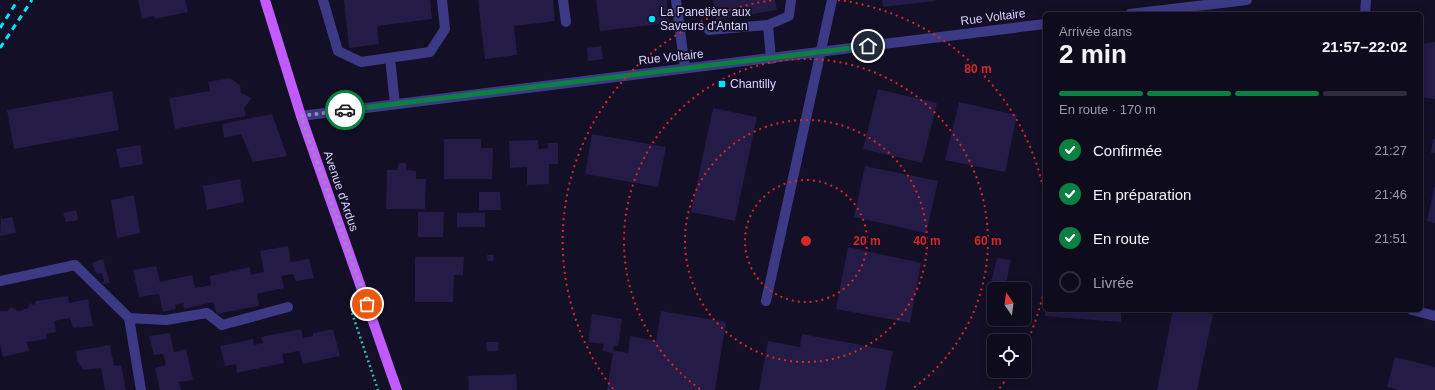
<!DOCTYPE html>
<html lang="fr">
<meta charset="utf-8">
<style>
body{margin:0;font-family:Arial,sans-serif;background:#171425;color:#f1f3f6;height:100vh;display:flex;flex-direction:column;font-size:15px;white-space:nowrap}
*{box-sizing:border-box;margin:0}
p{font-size:13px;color:#9b9ba3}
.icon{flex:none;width:22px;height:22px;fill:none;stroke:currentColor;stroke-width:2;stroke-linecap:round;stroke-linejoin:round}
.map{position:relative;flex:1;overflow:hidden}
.drawer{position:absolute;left:1043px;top:12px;width:380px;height:300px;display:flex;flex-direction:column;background:#0e0b1c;border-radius:6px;box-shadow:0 2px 10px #0003,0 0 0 1px #2e2b3b}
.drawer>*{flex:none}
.needle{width:26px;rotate:346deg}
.buttons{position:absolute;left:987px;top:282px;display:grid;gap:8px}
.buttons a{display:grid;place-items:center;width:44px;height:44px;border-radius:6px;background:#0e0b1c;box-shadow:0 2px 10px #0003,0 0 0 1px #2e2b3b;font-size:20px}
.pin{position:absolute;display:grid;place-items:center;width:34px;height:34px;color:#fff;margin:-17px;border:2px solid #fff;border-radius:50%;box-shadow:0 1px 4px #0007}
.courier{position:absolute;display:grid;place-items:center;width:40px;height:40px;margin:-20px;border:3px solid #0b8043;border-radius:50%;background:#fff;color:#222;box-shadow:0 1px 5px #0007}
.head em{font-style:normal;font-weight:700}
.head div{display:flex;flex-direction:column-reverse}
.head{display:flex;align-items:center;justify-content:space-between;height:68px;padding:0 16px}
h1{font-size:26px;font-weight:700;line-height:30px}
.bar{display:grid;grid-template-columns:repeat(4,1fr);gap:6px 4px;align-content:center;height:48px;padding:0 16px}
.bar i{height:5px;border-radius:3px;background:#2e2b3b}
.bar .current{background:#0b8043}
.bar p{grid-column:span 4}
ol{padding:0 16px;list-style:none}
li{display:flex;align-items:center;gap:12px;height:44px}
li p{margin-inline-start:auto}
li .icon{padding:4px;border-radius:50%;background:#0b8043;color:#fff;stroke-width:4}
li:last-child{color:#9b9ba3}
li i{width:22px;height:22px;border:2px solid #2e2b3b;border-radius:50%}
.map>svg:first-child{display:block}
.building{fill:#241b47}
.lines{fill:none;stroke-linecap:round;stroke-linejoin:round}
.path{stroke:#2fb8b0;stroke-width:2.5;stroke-dasharray:2 3;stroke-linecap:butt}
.minor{stroke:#3d3a85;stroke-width:10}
.major{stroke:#c25bff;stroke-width:10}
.rail{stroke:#00e5ff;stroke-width:3;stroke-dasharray:6 5;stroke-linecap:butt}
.done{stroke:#948fb3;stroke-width:4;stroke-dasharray:0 7.2}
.route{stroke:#0b8043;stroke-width:5}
.ring{fill:none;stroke:#d62828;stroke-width:2;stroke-dasharray:2 4}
.poi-dot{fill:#00e5ff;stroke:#130f26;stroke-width:1.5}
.labels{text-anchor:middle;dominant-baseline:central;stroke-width:3.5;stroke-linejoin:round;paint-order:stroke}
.poi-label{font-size:12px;fill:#d9d4ff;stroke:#130f26;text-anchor:start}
.street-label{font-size:12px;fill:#d9d4ff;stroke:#130f26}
.centre{fill:#d62828;stroke:#130f26;stroke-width:2}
.ring-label{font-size:12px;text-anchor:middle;font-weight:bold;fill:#d62828;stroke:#130f26;stroke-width:3.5;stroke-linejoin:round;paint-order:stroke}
</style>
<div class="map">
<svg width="1435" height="390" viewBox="0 0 1435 390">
<rect width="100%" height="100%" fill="#130f26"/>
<!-- building -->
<path class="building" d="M138,0H185L188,12L155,19L154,16L142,19Z
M344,0H430L432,19L377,26L379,44L349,48Z
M478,0H553L555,21L514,26L517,55L485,59Z
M596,0H667L669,23L600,31Z
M713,0H775L777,10L716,20Z
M882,0H935V1L883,7Z
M1435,42V99L1421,97V44Z
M601,46L603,59L588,61L587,48Z
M230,78L240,85L241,93L252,98L244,108L246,116L175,129L169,98L210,91L208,82Z
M878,89L937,103L922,163L863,149Z
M112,91L119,130L14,149L7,110Z
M959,102L1017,115L1005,172L945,160Z
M713,108L757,117L735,221L691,212Z
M272,114L287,156L253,162L241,134L224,138L222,124Z
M592,134L666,147L658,187L585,174Z
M444,139H481V148H493L492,179H444Z
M1433,139H1435V153H1431Z
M538,140L539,149L548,148V143H558V164H549V184L527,185V167L510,168L509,141Z
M140,145L143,164L120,168L116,149Z
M399,163H406V170L416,171V179H426L425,209H386L387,170H397Z
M865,166L938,181L926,233L854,217Z
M240,179L244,202L207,210L203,186Z
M1434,187H1435V223L1427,221Z
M479,192H500L501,210H479Z
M134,195L140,233L117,238L111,200Z
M76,210L78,220L66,222L63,213Z
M418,212H444L443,237H418Z
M457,213H485V227H457Z
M1,215L2,219L12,217L16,233L0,236Z
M288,246L291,262L309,259L314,278L296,281L293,274L281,276L284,288L257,294L259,306L217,314L213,302L184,309L183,303L175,305L176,309L163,312L159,294L139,297L133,270L156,266L160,282L192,275L195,288L211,285L210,276L250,267L251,275L264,272L260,251Z
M848,247L921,263L910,323L836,309Z
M487,255H494L493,261H488Z
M415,257H464L463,275H454L453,302H415Z
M997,258L1011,260L1005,289H994V303L986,302Z
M103,259L110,283L102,284L104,280L102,273L96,274L92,263Z
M68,296L69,303L88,299L93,326L73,328L70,318L54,321L56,332L46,334L47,339L27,342L29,351L3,357L0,345V311H7L11,307L19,311L28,308L30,303L34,305L36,301Z
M1045,310H1121V322L1045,316Z
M1173,310H1191L1213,314L1197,390H1157Z
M661,311L726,322L715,390H607L613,353L602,351L604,344L588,342L592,314L622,319L618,346H614L613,350L628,353L630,336L656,341Z
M301,329L303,338L313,336V333L333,329L340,356L303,364L299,351L282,354L284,363L260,368L237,373L236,364L225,366L220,346L253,339L254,345L263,343L261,337Z
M170,333L174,352L186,349L193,380L179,382L181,390H160L159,386L155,368L166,365L163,354L154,355L149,336Z
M802,334L893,351L885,390H759L768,341L800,347Z
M486,342H499L498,351H487Z
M110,345L114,366L121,365L126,390H105L101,368L84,370L77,361L76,351Z
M1395,357L1435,367V390H1399L1387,387Z
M516,374L517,390H469L468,376Z"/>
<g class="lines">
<!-- path -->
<path class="path" d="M352,313L378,390"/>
<!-- minor -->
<path class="minor" d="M323,0L338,51L361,62L430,52L445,29L442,0
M563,0L566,22
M676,0L685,68
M1130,14L1247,0
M1365,14L1366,0
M768,25L771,59
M709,30L768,25L789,16L791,0
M390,58L395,104
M301,116L1045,24
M0,281L75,265L129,318L141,390
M766,301L832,0
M1412,310L1435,316
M129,318L166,320L207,313L222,325L288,307"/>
<!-- major -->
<path class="major" d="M265,0L301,116L397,390"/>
<!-- rail -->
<path class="rail" d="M0,28L18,0
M0,48L32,0"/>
</g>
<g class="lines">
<!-- done -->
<path class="done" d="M345,110L301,116L367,304"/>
<!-- route -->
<path class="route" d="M345,110L868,46"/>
</g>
<!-- distance rings -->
<g class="ring">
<circle cx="806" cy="241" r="61"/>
<circle cx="806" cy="241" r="121"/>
<path d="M700 389A182 182 0 1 1 912 389"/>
<path d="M1045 285A243 243 0 0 1 1024 348M1011 372A243 243 0 0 1 999 389M613 389A243 243 0 0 1 774 0M838 0A243 243 0 0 1 1045 197"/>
</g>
<!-- markers -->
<g class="poi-dot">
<circle cx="652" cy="19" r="4"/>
<rect x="718" y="80" width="8" height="8" rx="2"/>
</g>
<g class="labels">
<!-- poi labels -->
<g class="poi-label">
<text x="660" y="12">La Panetière aux<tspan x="660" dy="14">Saveurs d'Antan</tspan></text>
<text x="730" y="84">Chantilly</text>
</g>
<!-- street labels -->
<g class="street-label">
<text transform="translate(993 17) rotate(-7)">Rue Voltaire</text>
<text transform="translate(671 57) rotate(-6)">Rue Voltaire</text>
<text transform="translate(341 191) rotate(71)">Avenue d'Ardus</text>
</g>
</g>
<circle cx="806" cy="241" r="6" class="centre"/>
<g class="ring-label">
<text x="978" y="73">80 m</text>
<text x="867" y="245">20 m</text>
<text x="927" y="245">40 m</text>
<text x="988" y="245">60 m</text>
</g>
</svg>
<div class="buttons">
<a><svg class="needle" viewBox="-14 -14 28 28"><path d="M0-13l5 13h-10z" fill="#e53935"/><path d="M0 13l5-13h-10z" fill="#9b9ba3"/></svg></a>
<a><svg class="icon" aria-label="locate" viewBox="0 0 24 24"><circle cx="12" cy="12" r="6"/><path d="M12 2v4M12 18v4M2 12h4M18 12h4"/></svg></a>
</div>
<div class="pin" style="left:367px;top:304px;background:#ea580c"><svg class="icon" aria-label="bag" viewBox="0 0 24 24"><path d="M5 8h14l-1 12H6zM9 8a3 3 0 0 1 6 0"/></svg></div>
<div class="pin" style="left:868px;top:46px;background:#1f2937"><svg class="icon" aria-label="home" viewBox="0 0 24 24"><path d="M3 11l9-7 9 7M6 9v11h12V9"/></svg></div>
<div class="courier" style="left:345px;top:110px"><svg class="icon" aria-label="car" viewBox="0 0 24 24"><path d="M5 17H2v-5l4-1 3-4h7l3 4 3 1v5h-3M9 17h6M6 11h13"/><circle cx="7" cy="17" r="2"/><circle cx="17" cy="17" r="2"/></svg></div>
<section class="drawer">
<div class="head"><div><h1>2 min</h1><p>Arrivée dans</p></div><em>21:57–22:02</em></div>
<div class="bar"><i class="current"></i><i class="current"></i><i class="current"></i><i></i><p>En route · 170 m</p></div>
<ol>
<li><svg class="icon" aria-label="check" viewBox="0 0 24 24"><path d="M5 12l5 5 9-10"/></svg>Confirmée<p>21:27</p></li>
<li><svg class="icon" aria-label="check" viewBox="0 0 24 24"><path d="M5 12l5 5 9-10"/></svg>En préparation<p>21:46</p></li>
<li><svg class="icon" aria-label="check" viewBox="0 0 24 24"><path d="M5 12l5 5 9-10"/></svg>En route<p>21:51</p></li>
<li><i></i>Livrée</li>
</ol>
</section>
</div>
